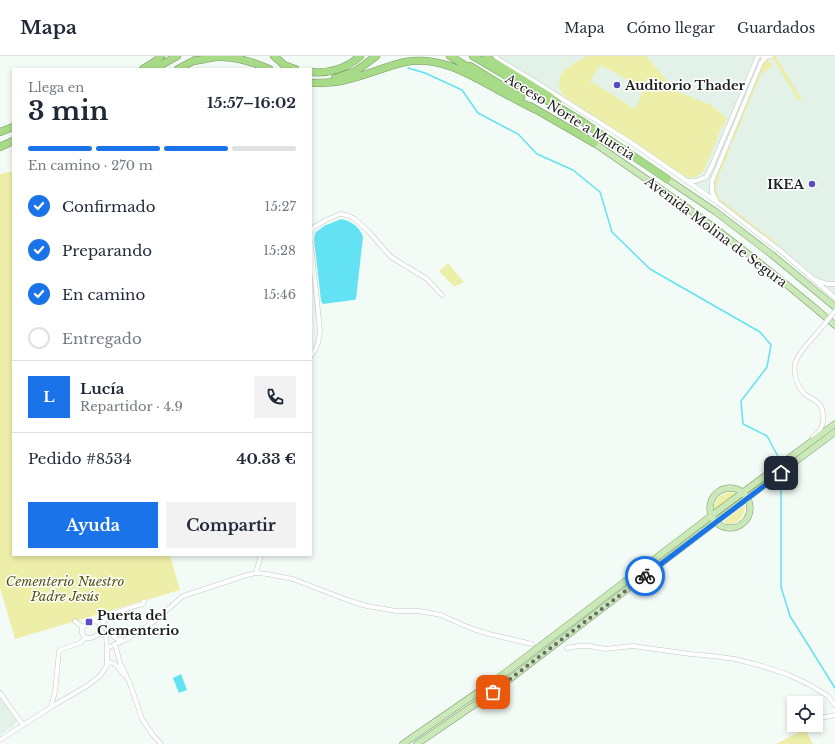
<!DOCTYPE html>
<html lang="es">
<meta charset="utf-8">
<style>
body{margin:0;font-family:"Libre Baskerville",serif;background:#f2f2f3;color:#1f2937;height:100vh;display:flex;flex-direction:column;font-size:15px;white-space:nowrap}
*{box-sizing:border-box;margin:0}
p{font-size:13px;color:#747a83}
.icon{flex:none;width:22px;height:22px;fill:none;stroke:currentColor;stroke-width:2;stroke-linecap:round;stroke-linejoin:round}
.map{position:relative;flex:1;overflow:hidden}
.side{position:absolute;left:12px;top:12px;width:300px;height:488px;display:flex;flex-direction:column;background:#fff;border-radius:0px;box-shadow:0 2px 6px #0003}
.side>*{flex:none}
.tools{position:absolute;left:787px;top:640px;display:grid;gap:8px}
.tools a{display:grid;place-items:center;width:36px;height:36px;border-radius:0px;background:#fff;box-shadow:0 2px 6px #0003;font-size:20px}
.pin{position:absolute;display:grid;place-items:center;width:34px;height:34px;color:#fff;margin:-17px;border-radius:8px;box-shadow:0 2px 6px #0006}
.courier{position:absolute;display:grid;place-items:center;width:40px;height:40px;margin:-20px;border:3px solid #1a73e8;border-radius:50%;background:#fff;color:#222;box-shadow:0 1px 5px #0007}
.headline em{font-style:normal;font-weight:700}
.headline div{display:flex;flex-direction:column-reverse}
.headline{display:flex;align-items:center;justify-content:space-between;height:68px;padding:0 16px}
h1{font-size:26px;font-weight:700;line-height:30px}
.bar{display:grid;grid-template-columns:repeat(4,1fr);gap:6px 4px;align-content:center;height:48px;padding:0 16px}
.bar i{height:5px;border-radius:3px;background:#e0e1e3}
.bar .active{background:#1a73e8}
.bar p{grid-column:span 4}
.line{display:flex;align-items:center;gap:10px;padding:0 16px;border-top:1px solid #e0e1e3}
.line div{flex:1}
.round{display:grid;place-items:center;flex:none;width:42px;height:42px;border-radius:0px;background:#f2f2f3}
ol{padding:0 16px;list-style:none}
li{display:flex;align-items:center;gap:12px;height:44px}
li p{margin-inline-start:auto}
li .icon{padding:4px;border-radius:50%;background:#1a73e8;color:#fff;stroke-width:4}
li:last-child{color:#747a83}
li i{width:22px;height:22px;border:2px solid #e0e1e3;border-radius:50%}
.button{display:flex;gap:8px;margin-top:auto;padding:8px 16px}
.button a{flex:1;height:46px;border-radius:0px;background:#1a73e8;color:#fff;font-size:16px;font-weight:700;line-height:46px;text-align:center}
.button a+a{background:#f2f2f3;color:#1f2937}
header{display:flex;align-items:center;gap:24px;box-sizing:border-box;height:56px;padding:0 20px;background:#fff;border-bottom:1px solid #e0e1e3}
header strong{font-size:19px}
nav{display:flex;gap:22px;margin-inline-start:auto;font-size:14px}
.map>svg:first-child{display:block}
.built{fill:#e2f2e8}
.green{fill:#edefa9;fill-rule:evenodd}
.water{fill:#63e2f4}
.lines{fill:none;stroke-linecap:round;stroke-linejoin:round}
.stream{stroke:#63e2f4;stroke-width:1.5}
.minor-casing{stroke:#c1c9c4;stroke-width:5}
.primary-casing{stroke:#769862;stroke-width:7}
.motorway-casing{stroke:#769862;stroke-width:8}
.minor{stroke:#fff;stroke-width:4}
.primary{stroke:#cbe9b8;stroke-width:6}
.motorway{stroke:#a8db88;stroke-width:7}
.minor-bridge-casing{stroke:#c1c9c4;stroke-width:5;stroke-linecap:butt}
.minor-bridge{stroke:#fff;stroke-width:4}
.done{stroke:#666b68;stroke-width:4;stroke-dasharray:0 7.2}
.route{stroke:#1a73e8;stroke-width:5}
.poi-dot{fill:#584dc4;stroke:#fff;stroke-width:1.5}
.labels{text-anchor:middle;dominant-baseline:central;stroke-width:3;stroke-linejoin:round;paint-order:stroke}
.poi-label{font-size:13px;font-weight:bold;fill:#1a1d1b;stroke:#fff;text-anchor:start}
.street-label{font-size:13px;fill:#1a1d1b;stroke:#fff}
.park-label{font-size:13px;font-style:italic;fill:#54540f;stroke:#fff}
</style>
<header>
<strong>Mapa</strong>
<nav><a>Mapa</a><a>Cómo llegar</a><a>Guardados</a></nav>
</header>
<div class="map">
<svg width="835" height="688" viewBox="0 0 835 688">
<rect width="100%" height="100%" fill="#f3fbf6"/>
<!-- built -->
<path class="built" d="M495,0H835V242L814,224L702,136Z
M0,640L16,661V666L13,671L0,679Z"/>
<!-- green -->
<path class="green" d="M587,0H646L676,35L711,49L727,62L723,71L722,70L705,113C699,120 696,123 686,121L565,41C559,35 557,25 562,17C565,12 581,3 587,0ZM601,9L644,33L635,53L615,40L590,25Z
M773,0H776L801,42L802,43L801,44H798L772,1Z
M767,2L772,9V11L761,18L733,86L730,85L763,6Z
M730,90L731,92L719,119L716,133L720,143L778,188H775L723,149C705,131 720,110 728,91Z
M13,115V499H170L180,534L15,583L0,532V118Z
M448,207L464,226L454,231L439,215Z
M732,436L736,438L714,454C714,442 720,438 732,436Z
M745,449C745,462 735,472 723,466Z
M805,673L813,688H776Z"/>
<!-- water -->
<path class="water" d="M341,163C351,165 360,171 363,181L356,243L354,244L323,248L321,245L314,182L316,176L324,170Z
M181,618L187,634L179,637L173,622Z"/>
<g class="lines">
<!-- stream -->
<path class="stream" d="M408,12L425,17L462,34L478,57L518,78L537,98L573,114L600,136L612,176L650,213L760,276L771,289L767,311L741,345L743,368L767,380L781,406
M781,425V531L790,560L835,632"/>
<defs>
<path id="minor" d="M495,0L498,3L534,25L635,89L717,146L782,196L835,242
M762,0L766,1L771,0
M687,125H696L706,121L711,112L758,0
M717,146L712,136V125L761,7L766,1
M311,177L314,171L326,164L340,158L347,159L355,163L369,176L391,201L427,223L442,239
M311,188L320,274C319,284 318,292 311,300
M814,223L827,228H835
M813,381C815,379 818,377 820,374C824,367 825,355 819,348C816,344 810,342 806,339C798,333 793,318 795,308C796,299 812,283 818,276
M256,517L261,499
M75,565L82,571V577L85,582
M107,573L113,580L118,584H122
M115,588L120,607L129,625L138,651L142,663L153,679L161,688
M107,592L127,583L152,567L183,540L247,519L256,517L267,518L293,523L350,545L367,550L396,555H419L441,559L463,569L476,574L489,578L532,588
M567,592L579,590H589L605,593L633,590L690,598L712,600L735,603L762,610L789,619L810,629L828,640L835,649
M107,609L110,606L115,608L124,619
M0,637L23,669
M51,651L55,636L59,595L62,593L80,587L85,582H91L98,579C98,559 128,552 143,548L144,545
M816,663L835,659
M792,667H794
M0,684L51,651L87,630L100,620L107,609V592L106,580L107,573L96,565L87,568L82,571"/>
<path id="primary" d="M594,87C641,119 688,151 733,186C768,213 802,241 835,269
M667,123L716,156L771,198L835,251
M710 452a20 20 0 1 1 40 0a20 20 0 1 1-40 0Z
M403,688L497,623L711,460L835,368
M417,688L493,636L715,466L835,376"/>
<path id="motorway" d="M274,0L284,9L295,13
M450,0L474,15
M473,0L583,66L667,123
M486,0L489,3L549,40L557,47
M193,5C201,4 209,2 217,1C236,0 253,6 269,13
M470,10L521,41
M143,13L156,5L161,0
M154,13L177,0
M178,13L195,4
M311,16C328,18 348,12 360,0
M335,22L356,15L376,0
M311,27C321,27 331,27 341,25C363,21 383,11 405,6C437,0 464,15 491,30C505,38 519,45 534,53
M530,50L594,87
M0,76L13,71
M0,91L13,85"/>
</defs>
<!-- minor casing -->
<use href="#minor" class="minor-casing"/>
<!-- primary casing -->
<use href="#primary" class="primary-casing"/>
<!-- motorway casing -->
<use href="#motorway" class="motorway-casing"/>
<!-- minor -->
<use href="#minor" class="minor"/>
<!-- primary -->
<use href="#primary" class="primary"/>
<!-- motorway -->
<use href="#motorway" class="motorway"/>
<defs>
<path id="minor-bridge" d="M818,276L835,255"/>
</defs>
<!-- minor-bridge casing -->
<use href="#minor-bridge" class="minor-bridge-casing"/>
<!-- minor-bridge -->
<use href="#minor-bridge" class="minor-bridge"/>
</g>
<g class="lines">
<!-- done -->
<path class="done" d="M493,636L645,520"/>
<!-- route -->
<path class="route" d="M645,520L781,417"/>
</g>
<!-- markers -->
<g class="poi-dot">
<circle cx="617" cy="29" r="4"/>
<circle cx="812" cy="128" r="4"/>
<rect x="85" y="562" width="8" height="8" rx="2"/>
</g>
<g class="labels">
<!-- poi labels -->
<g class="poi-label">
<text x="625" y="29">Auditorio Thader</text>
<text x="804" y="128" text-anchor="end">IKEA</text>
<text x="97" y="559">Puerta del<tspan x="97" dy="15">Cementerio</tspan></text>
</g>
<!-- street labels -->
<g class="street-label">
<text transform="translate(570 61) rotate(32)">Acceso Norte a Murcia</text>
<text transform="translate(716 176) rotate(37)">Avenida Molina de Segura</text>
</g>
<!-- park labels -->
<g class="park-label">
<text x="65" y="525">Cementerio Nuestro<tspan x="65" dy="15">Padre Jesús</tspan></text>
</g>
</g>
</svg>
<div class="tools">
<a><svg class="icon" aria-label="locate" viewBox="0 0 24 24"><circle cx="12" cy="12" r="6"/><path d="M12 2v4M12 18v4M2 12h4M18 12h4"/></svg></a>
</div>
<div class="pin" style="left:493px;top:636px;background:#ea580c"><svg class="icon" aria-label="bag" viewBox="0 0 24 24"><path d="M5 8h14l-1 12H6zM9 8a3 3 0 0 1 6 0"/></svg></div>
<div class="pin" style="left:781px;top:417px;background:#1f2937"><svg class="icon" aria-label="home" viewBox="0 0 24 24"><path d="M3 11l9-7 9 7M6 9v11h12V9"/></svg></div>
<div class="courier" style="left:645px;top:520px"><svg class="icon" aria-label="bike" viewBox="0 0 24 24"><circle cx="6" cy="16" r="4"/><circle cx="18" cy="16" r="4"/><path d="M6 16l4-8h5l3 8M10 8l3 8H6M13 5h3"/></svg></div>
<section class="side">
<div class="headline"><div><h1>3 min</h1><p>Llega en</p></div><em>15:57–16:02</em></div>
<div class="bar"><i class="active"></i><i class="active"></i><i class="active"></i><i></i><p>En camino · 270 m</p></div>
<ol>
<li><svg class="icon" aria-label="check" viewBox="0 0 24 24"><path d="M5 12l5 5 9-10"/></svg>Confirmado<p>15:27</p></li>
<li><svg class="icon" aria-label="check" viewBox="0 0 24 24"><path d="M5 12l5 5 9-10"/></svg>Preparando<p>15:28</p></li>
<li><svg class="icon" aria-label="check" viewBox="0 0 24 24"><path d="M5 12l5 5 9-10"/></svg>En camino<p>15:46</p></li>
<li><i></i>Entregado</li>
</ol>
<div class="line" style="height:72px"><b class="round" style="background:#1a73e8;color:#fff">L</b><div><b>Lucía</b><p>Repartidor · 4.9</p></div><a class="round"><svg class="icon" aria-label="phone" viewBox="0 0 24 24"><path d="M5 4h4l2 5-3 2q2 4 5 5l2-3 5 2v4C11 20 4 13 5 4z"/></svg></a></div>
<div class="line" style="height:52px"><div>Pedido #8534</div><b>40.33 €</b></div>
<div class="button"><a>Ayuda</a><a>Compartir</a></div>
</section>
</div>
